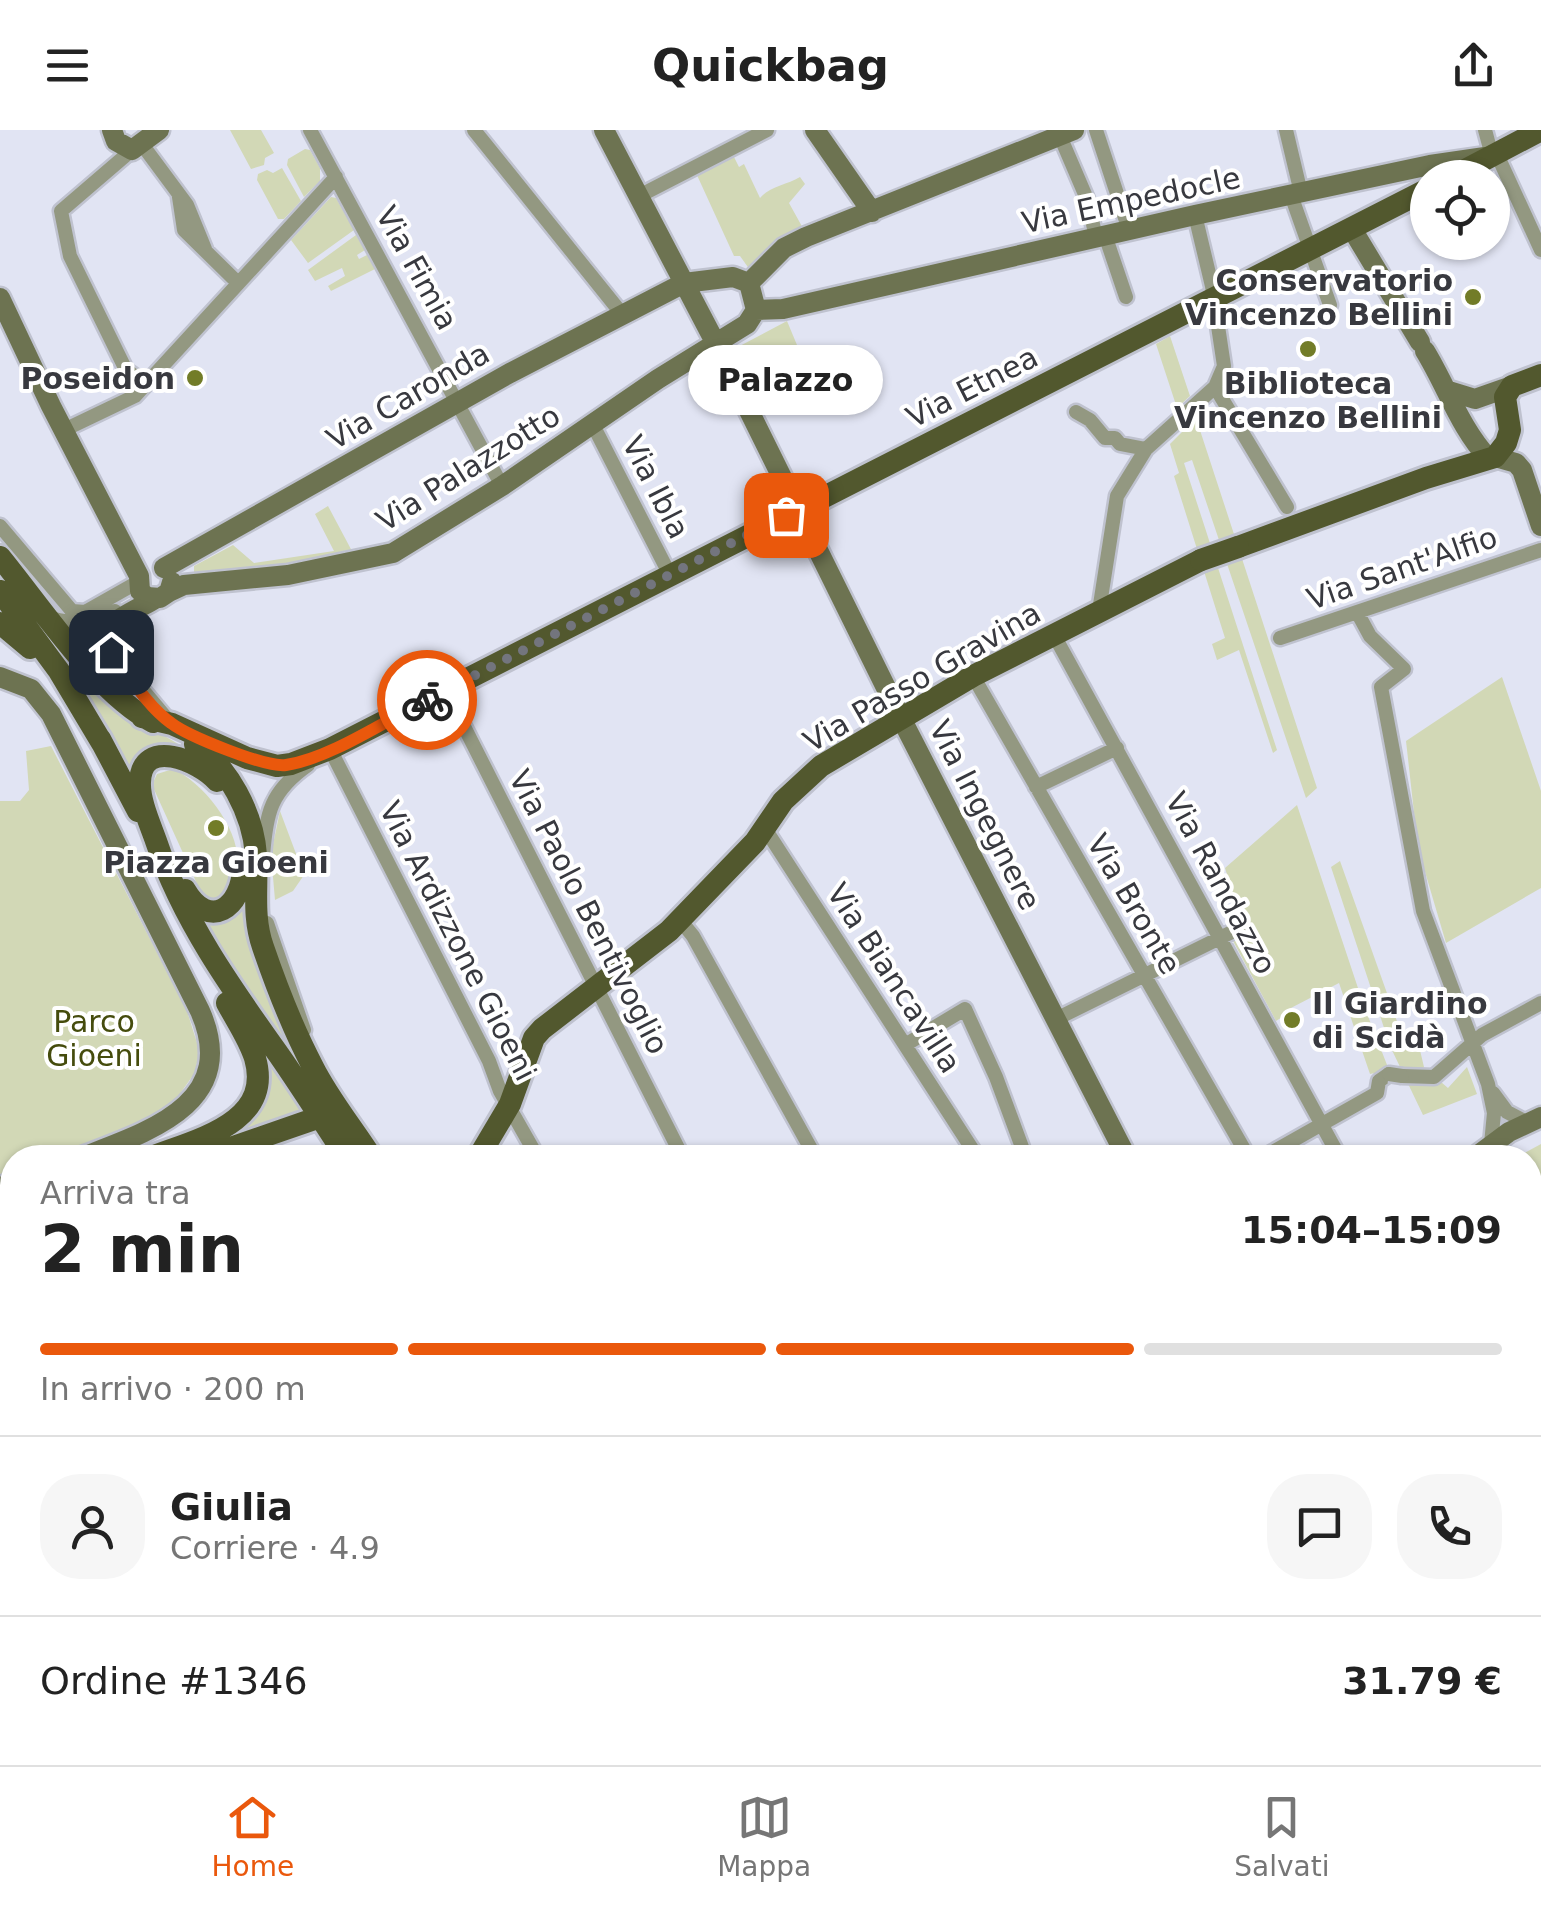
<!DOCTYPE html>
<html lang="it">
<meta charset="utf-8">
<style>
body{margin:0;font-family:"DejaVu Sans",sans-serif;background:#f6f6f6;color:#222;height:100vh;display:flex;flex-direction:column;font-size:38px;white-space:nowrap}
*{box-sizing:border-box;margin:0}
p{font-size:32px;color:#767676}
.icon{flex:none;width:55px;height:55px;fill:none;stroke:currentColor;stroke-width:2;stroke-linecap:round;stroke-linejoin:round}
.map{position:relative;flex:1;overflow:hidden}
.side{position:absolute;left:0px;top:1015px;width:1542px;height:620px;display:flex;flex-direction:column;background:#fff;border-radius:40px 40px 0 0;box-shadow:0 2px 8px #0004}
.side>*{flex:none}
.fabs{position:absolute;left:1410px;top:30px;display:grid;gap:20px}
.fabs a{display:grid;place-items:center;width:100px;height:100px;border-radius:50%;background:#fff;box-shadow:0 2px 8px #0004;font-size:50px}
.pin{position:absolute;display:grid;place-items:center;width:85px;height:85px;color:#fff;margin:-42px;border-radius:20px;box-shadow:0 5px 15px #0006}
.courier{position:absolute;display:grid;place-items:center;width:100px;height:100px;margin:-50px;border:8px solid #ea580c;border-radius:50%;background:#fff;color:#222;box-shadow:0 2px 12px #0007}
.bubble{position:absolute;height:70px;border-radius:35px;background:#fff;box-shadow:0 2px 8px #0004;font-size:32px;font-weight:700;line-height:70px;text-align:center}
.overview em{font-style:normal;font-weight:700}
.overview div{display:flex;flex-direction:column-reverse}
.overview{display:flex;align-items:center;justify-content:space-between;height:170px;padding:0 40px}
h1{font-size:65px;font-weight:700;line-height:75px}
.bar{display:grid;grid-template-columns:repeat(4,1fr);gap:15px 10px;align-content:center;height:120px;padding:0 40px}
.bar i{height:12px;border-radius:8px;background:#e0e0e0}
.bar .on{background:#ea580c}
.bar p{grid-column:span 4}
.line{display:flex;align-items:center;gap:25px;padding:0 40px;border-top:2px solid #e0e0e0}
.line div{flex:1}
.round{display:grid;place-items:center;flex:none;width:105px;height:105px;border-radius:40px;background:#f6f6f6}
header{display:flex;justify-content:space-between;align-items:center;height:130px;padding:0 40px;background:#fff;font-size:45px;font-weight:700}
.tab-bar{display:flex;justify-content:space-around;align-items:center;height:140px;border-top:2px solid #e0e0e0;background:#fff;font-size:28px;color:#767676}
.tab-bar a{display:grid;justify-items:center;gap:5px}
.tab-bar .on{color:#ea580c}
.map>svg:first-child{display:block}
.green{fill:#d2d8b6}
.lines{fill:none;stroke-linecap:round;stroke-linejoin:round}
.street-casing{stroke:#bfc2cf;stroke-width:19}
.secondary-casing{stroke:#bfc2cf;stroke-width:25}
.primary-casing{stroke:#bfc2cf;stroke-width:28}
.street{stroke:#939881;stroke-width:14}
.secondary{stroke:#6d7351;stroke-width:20}
.primary{stroke:#52582e;stroke-width:22}
.street-bridge-casing{stroke:#bfc2cf;stroke-width:19;stroke-linecap:butt}
.primary-bridge-casing{stroke:#bfc2cf;stroke-width:28;stroke-linecap:butt}
.street-bridge{stroke:#939881;stroke-width:14}
.primary-bridge{stroke:#52582e;stroke-width:22}
.done{stroke:#73757e;stroke-width:10;stroke-dasharray:0 18}
.route{stroke:#ea580c;stroke-width:12}
.poi-dot{fill:#727c28;stroke:#fff;stroke-width:4}
.labels{text-anchor:middle;dominant-baseline:central;stroke-width:8;stroke-linejoin:round;paint-order:stroke}
.street-label{font-size:30px;fill:#38393f;stroke:#fff}
.poi-label{font-size:30px;font-weight:bold;fill:#38393f;stroke:#fff;text-anchor:end}
.park-label{font-size:30px;fill:#454c0d;stroke:#fff}
</style>
<header><svg class="icon" aria-label="menu" viewBox="0 0 24 24"><path d="M4 6h16M4 12h16M4 18h16"/></svg>Quickbag<svg class="icon" aria-label="share" viewBox="0 0 24 24"><path d="M12 15V3M7 8l5-5 5 5M5 13v7h14v-7"/></svg></header>
<div class="map">
<svg width="1541" height="1635" viewBox="0 0 1541 1635">
<rect width="100%" height="100%" fill="#e1e4f3"/>
<!-- green -->
<path class="green" d="M230,0H261L274,23L265,28L264,35L251,39Z
M305,19L310,20L320,38V51L304,67L287,35L288,29Z
M734,27L739,37L744,34L760,68C770,56 787,55 800,47L805,54L789,73L804,100L750,140L740,126H734L696,43Z
M282,38L301,71L284,89H278L257,50L258,44L267,40L273,43Z
M331,67L336,68L354,100L308,133L291,110Z
M356,105L365,120L357,125L359,129L367,125L375,139L331,161L328,156L345,146L342,138L315,151L308,140Z
M787,191L812,251L817,272L783,281L772,247L753,256L734,219Z
M1170,206L1190,266L1177,278L1156,214Z
M1196,288L1317,658L1306,668L1192,330L1184,333L1277,620L1273,623L1239,520L1217,530L1212,514L1225,508L1174,346L1179,343L1170,314Z
M328,376L353,423L201,446L194,442V436L233,415L254,433L334,421L315,384Z
M64,523L111,575L199,626L178,621L133,650Z
M1502,547L1541,661V758L1446,813L1418,718L1406,611Z
M51,616L187,881L198,916V929L194,944L174,972L151,989L48,1027L12,1028V1041L0,1044V671H20L29,660L26,621Z
M173,639C215,658 270,739 214,772L203,767L152,655L157,644Z
M1297,675L1364,876L1389,940L1370,944L1339,853L1289,879L1287,884L1276,891L1233,811L1246,804L1225,738Z
M280,681L304,745L293,761L275,770L271,724Z
M1340,731L1404,911L1394,915L1396,920L1419,916L1424,937L1419,942L1421,951L1441,952L1448,958L1467,937L1477,964L1423,985L1390,916L1331,737Z
M249,758L328,978L252,873L201,786Z
M266,929L303,981L248,1002L246,997C266,979 272,955 266,929Z
M1541,1014V1125L1530,1130V1028L1517,1027Z"/>
<g class="lines">
<defs>
<path id="street" d="M310,0L502,356
M474,0L622,184
M1096,0L1129,100
M1286,0L1301,63
M1485,0L1492,26L1500,31L1541,120
M1060,6L1087,69L1096,107
M141,13L187,75L205,119
M132,20L61,81L70,126L126,240L146,254
M1291,65L1330,175
M639,66L767,0
M179,67L184,100L237,152
M1105,105L1126,167
M1215,257L1287,377
M1076,282L1090,290L1105,308H1115L1120,314L1146,319
M593,295L670,445
M64,300L135,266L336,47
M0,396L72,481L85,482L138,452
M1099,481L1117,366L1146,319L1215,257L1224,236L1212,156L1195,85
M1357,482L1370,506L1404,539L1381,557L1423,781L1488,954L1494,983L1491,1014
M51,488C77,495 91,495 115,481
M1054,505L1340,1028
M1280,508L1541,420
M111,522L168,590
M973,546L1249,1028
M446,561L683,1028
M326,622L330,619L489,931L500,961L538,1028
M1036,657L1117,618
M764,697L978,1028
M263,727C266,682 271,661 308,635
M680,790L693,806L816,1028
M267,793L304,900
M1056,889L1240,798
M905,915L965,879L996,947L1026,1028
M1402,946L1434,947L1482,905L1541,873
M1493,963L1507,982L1528,993
M1262,1028L1377,963L1379,951L1389,944
M1530,1399L1541,1411
M189,1622L200,1635"/>
<path id="secondary" d="M112,0L116,11L132,20L159,0
M604,0L715,212L901,588L1127,1028
M815,0L872,82
M1352,99L1420,212
M749,153L784,118L806,107L1074,0
M0,168L51,276L139,446L140,461L147,467L160,468L169,462L172,452
M756,180L783,179L1195,85L1430,35L1485,27
M1425,221C1447,257 1460,298 1489,329
M1449,261L1475,269L1512,256
M1495,327L1516,333L1522,340L1541,396
M164,438L510,243L684,153L733,147L749,153L756,180L747,194L658,249L502,356L393,423L288,445L184,455L169,462
M0,547L31,559L51,584L200,881C241,974 147,1002 80,1028
M105,548C101,543 93,534 92,527C85,501 137,480 155,469
M1474,1028L1509,1002L1541,987
M0,1057L12,1054
M0,1071H12"/>
<path id="primary" d="M1450,48L1541,0
M1238,417L1426,348L1495,327L1506,313L1510,300L1505,267L1512,256L1541,245
M0,427C41,477 98,564 153,592
M0,461L59,541L102,613
M0,493L30,518
M142,587L172,594L247,628L277,636L291,634L330,619L1428,59
M100,609L138,681
M195,614C228,637 253,683 256,725C258,757 252,786 263,817C277,858 293,899 313,937C329,969 353,998 372,1028
M217,651C199,631 142,606 140,652C139,670 150,694 156,711C182,789 232,859 279,925C302,958 324,993 347,1028
M185,760C209,801 242,778 243,738
M149,1028C194,1010 274,994 255,928C249,909 236,890 227,873
M202,1028L320,987
M478,1028L510,974L534,908L542,899L669,801L755,712L783,671L821,636L973,546L1201,430
M0,1499L12,1490
M0,1524L12,1515
M799,1622L813,1635
M831,1622L844,1635"/>
</defs>
<!-- street casing -->
<use href="#street" class="street-casing"/>
<!-- secondary casing -->
<use href="#secondary" class="secondary-casing"/>
<!-- primary casing -->
<use href="#primary" class="primary-casing"/>
<!-- street -->
<use href="#street" class="street"/>
<!-- secondary -->
<use href="#secondary" class="secondary"/>
<!-- primary -->
<use href="#primary" class="primary"/>
<defs>
<path id="street-bridge" d="M1389,944L1402,946"/>
<path id="primary-bridge" d="M1201,430L1238,417"/>
</defs>
<!-- street-bridge casing -->
<use href="#street-bridge" class="street-bridge-casing"/>
<!-- primary-bridge casing -->
<use href="#primary-bridge" class="primary-bridge-casing"/>
<!-- street-bridge -->
<use href="#street-bridge" class="street-bridge"/>
<!-- primary-bridge -->
<use href="#primary-bridge" class="primary-bridge"/>
</g>
<g class="lines">
<!-- done -->
<path class="done" d="M427,570L786,385"/>
<!-- route -->
<path class="route" d="M111,522C129,545 147,576 171,593C188,606 266,638 286,635C331,628 386,590 427,570"/>
</g>
<!-- markers -->
<g class="poi-dot">
<circle cx="1473" cy="167" r="10"/>
<circle cx="1308" cy="219" r="10"/>
<circle cx="195" cy="248" r="10"/>
<circle cx="216" cy="698" r="10"/>
<circle cx="1292" cy="890" r="10"/>
</g>
<g class="labels">
<!-- street labels -->
<g class="street-label">
<text transform="translate(1131 70) rotate(-12)">Via Empedocle</text>
<text transform="translate(417 138) rotate(61)">Via Fimia</text>
<text transform="translate(972 257) rotate(-27)">Via Etnea</text>
<text transform="translate(408 266) rotate(-30)">Via Caronda</text>
<text transform="translate(468 338) rotate(-32)">Via Palazzotto</text>
<text transform="translate(656 357) rotate(63)">Via Ibla</text>
<text transform="translate(1402 438) rotate(-19)">Via Sant'Alfio</text>
<text transform="translate(922 547) rotate(-30)">Via Passo Gravina</text>
<text transform="translate(985 685) rotate(63)">Via Ingegnere</text>
<text transform="translate(1221 753) rotate(62)">Via Randazzo</text>
<text transform="translate(1134 774) rotate(60)">Via Bronte</text>
<text transform="translate(589 782) rotate(63)">Via Paolo Bentivoglio</text>
<text transform="translate(458 811) rotate(63)">Via Ardizzone Gioeni</text>
<text transform="translate(894 848) rotate(57)">Via Biancavilla</text>
</g>
<!-- poi labels -->
<g class="poi-label">
<text x="1453" y="150">Conservatorio<tspan x="1453" dy="34">Vincenzo Bellini</tspan></text>
<text x="175" y="248">Poseidon</text>
<text x="1308" y="253" text-anchor="middle">Biblioteca<tspan x="1308" dy="34">Vincenzo Bellini</tspan></text>
<text x="216" y="732" text-anchor="middle">Piazza Gioeni</text>
<text x="1312" y="873" text-anchor="start">Il Giardino<tspan x="1312" dy="34">di Scidà</tspan></text>
</g>
<!-- park labels -->
<g class="park-label">
<text x="94" y="891">Parco<tspan x="94" dy="34">Gioeni</tspan></text>
</g>
</g>
</svg>
<div class="fabs">
<a><svg class="icon" aria-label="locate" viewBox="0 0 24 24"><circle cx="12" cy="12" r="6"/><path d="M12 2v4M12 18v4M2 12h4M18 12h4"/></svg></a>
</div>
<div class="pin" style="left:786px;top:385px;background:#ea580c"><svg class="icon" aria-label="bag" viewBox="0 0 24 24"><path d="M5 8h14l-1 12H6zM9 8a3 3 0 0 1 6 0"/></svg></div>
<div class="pin" style="left:111px;top:522px;background:#1f2937"><svg class="icon" aria-label="home" viewBox="0 0 24 24"><path d="M3 11l9-7 9 7M6 9v11h12V9"/></svg></div>
<div class="courier" style="left:427px;top:570px"><svg class="icon" aria-label="bike" viewBox="0 0 24 24"><circle cx="6" cy="16" r="4"/><circle cx="18" cy="16" r="4"/><path d="M6 16l4-8h5l3 8M10 8l3 8H6M13 5h3"/></svg></div>
<div class="bubble" style="left:688px;top:215px;width:195px">Palazzo</div>
<section class="side">
<div class="overview"><div><h1>2 min</h1><p>Arriva tra</p></div><em>15:04–15:09</em></div>
<div class="bar"><i class="on"></i><i class="on"></i><i class="on"></i><i></i><p>In arrivo · 200 m</p></div>
<div class="line" style="height:180px"><a class="round"><svg class="icon" aria-label="person" viewBox="0 0 24 24"><circle cx="12" cy="8" r="4"/><path d="M4 21q1-7 8-7t8 7"/></svg></a><div><b>Giulia</b><p>Corriere · 4.9</p></div><a class="round"><svg class="icon" aria-label="chat" viewBox="0 0 24 24"><path d="M4 5h16v11H9l-5 4z"/></svg></a><a class="round"><svg class="icon" aria-label="phone" viewBox="0 0 24 24"><path d="M5 4h4l2 5-3 2q2 4 5 5l2-3 5 2v4C11 20 4 13 5 4z"/></svg></a></div>
<div class="line" style="height:130px"><div>Ordine #1346</div><b>31.79 €</b></div>
</section>
</div>
<nav class="tab-bar">
<a class="on"><svg class="icon" aria-label="home" viewBox="0 0 24 24"><path d="M3 11l9-7 9 7M6 9v11h12V9"/></svg>Home</a>
<a><svg class="icon" aria-label="map" viewBox="0 0 24 24"><path d="M3 6l6-2 6 2 6-2v14l-6 2-6-2-6 2zM9 4v14M15 6v14"/></svg>Mappa</a>
<a><svg class="icon" aria-label="saved" viewBox="0 0 24 24"><path d="M7 4h10v16l-5-4-5 4z"/></svg>Salvati</a>
</nav>
